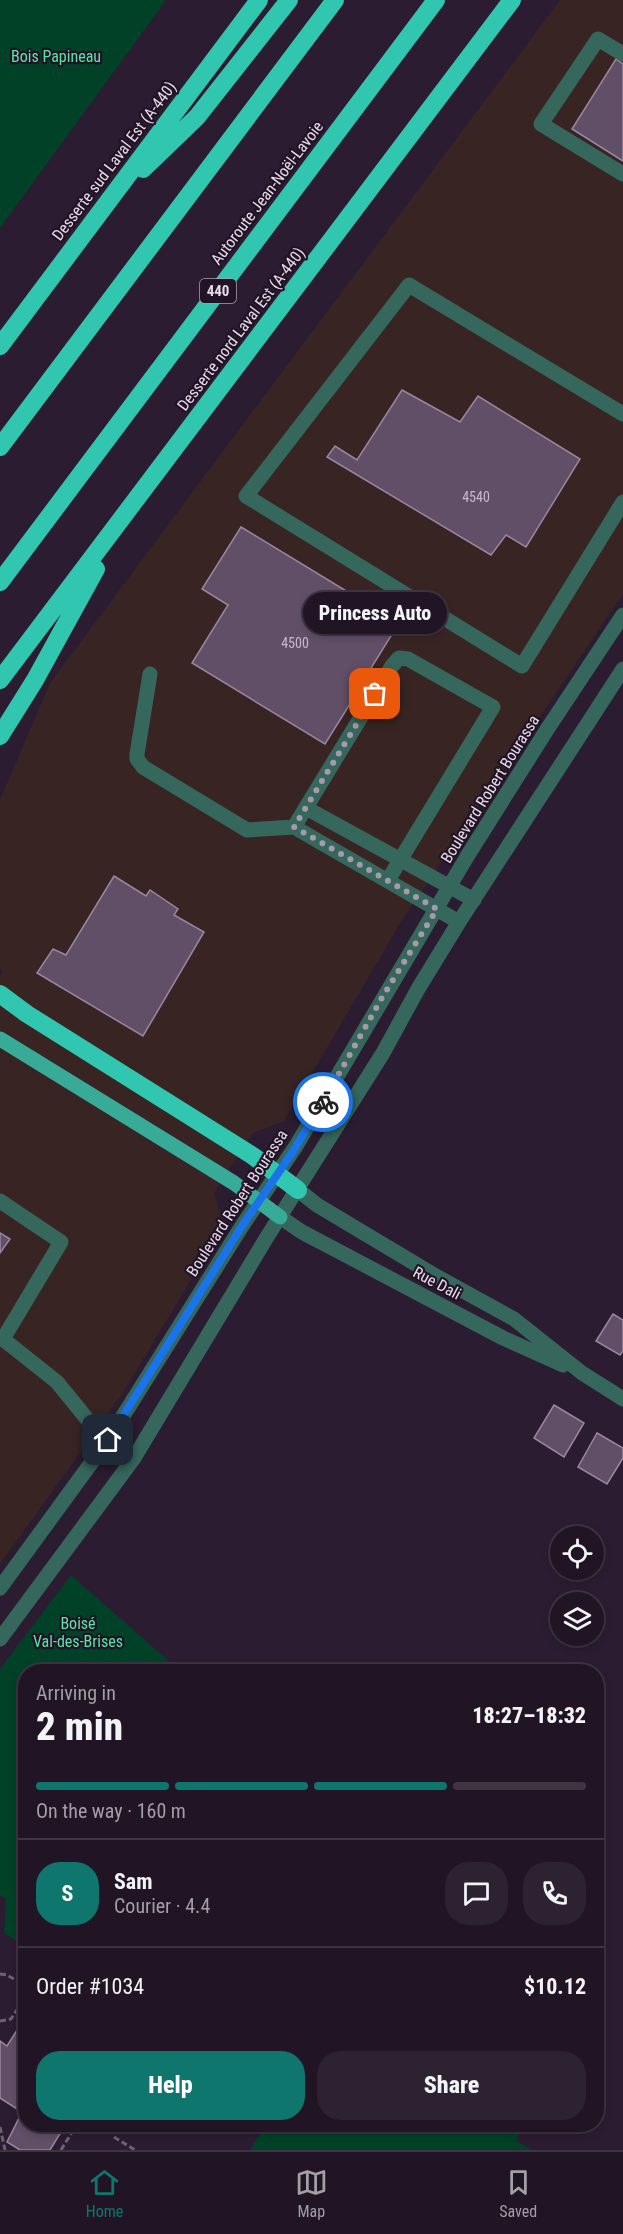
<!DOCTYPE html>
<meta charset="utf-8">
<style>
body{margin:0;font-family:"Roboto Condensed",sans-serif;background:#2d2232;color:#f1f3f6;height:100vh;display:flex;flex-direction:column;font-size:22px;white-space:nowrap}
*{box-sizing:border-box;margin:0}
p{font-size:20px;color:#a29fa7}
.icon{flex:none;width:33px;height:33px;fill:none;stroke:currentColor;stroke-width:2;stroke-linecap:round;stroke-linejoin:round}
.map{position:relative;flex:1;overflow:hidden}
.sheet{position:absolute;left:18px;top:1664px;width:586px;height:468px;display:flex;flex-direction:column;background:#211525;border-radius:24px;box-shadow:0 3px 9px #0003,0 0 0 2px #3e3442}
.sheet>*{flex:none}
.controls{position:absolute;left:550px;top:1526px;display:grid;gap:12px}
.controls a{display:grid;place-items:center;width:54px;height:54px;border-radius:50%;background:#211525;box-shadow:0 3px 9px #0003,0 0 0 2px #3e3442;font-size:30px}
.pin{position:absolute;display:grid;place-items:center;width:51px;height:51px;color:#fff;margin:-26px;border-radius:12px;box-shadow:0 3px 9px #0006}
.courier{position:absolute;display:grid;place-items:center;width:60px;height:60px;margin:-30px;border:4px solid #1a73e8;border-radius:50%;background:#fff;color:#222;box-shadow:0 2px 8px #0007}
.bubble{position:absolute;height:42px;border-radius:21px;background:#211525;box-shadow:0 3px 9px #0003,0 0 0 2px #3e3442;font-size:20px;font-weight:800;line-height:42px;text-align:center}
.summary em{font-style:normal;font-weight:800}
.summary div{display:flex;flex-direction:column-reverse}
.summary{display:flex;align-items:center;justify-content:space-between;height:102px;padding:0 18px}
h1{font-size:39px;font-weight:800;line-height:45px}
.bar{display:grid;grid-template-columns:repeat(4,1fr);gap:9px 6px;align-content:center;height:72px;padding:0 18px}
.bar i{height:8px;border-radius:4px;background:#3e3442}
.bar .current{background:#0f766e}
.bar p{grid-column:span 4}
.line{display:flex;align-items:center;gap:15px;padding:0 18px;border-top:2px solid #3e3442}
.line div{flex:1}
.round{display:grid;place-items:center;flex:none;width:63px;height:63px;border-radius:24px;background:#2d2232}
.action{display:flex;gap:12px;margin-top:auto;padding:12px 18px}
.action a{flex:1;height:69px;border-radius:24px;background:#0f766e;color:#fff;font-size:24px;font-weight:800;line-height:69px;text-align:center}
.action a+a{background:#2d2232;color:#f1f3f6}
.dock{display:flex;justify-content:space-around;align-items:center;height:84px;border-top:2px solid #3e3442;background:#211525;font-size:16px;color:#a29fa7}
.dock a{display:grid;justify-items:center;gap:3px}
.dock .current{color:#0f766e}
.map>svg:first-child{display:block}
.commercial{fill:#382523}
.green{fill:#004127}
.building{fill:#614f67;stroke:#9a86a0;stroke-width:1.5}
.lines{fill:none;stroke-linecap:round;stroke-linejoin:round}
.path{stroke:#6f6173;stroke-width:3;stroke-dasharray:6 3;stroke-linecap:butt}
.minor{stroke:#36675d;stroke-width:15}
.major{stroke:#37ab98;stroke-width:15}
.highway{stroke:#31c6af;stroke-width:18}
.done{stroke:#a699a9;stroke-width:6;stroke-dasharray:0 10.8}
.route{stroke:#1a73e8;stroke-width:8}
.labels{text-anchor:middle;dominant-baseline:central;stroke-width:4.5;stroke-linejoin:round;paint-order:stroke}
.number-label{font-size:14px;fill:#c6b9c9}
.shield{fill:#221327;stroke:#aca0b0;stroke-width:1.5}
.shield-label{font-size:15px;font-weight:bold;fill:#e7dcea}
.park-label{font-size:16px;fill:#59e6a4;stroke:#221327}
.street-label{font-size:16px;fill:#e7dcea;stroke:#221327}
</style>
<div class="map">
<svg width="623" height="2150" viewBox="0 0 623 2150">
<rect width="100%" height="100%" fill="#2c1c31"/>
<!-- commercial -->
<path class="commercial" d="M560,0H623V594L402,920L284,1121L253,1133L214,1193L223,1227L122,1394L0,1564V977L3,973L0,966V800L50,683Z"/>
<!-- green -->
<path class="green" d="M0,0H166L0,228Z
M71,1575L180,1671H26L25,1946L4,1933L6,1899L0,1895V1669Z
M266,2124H523L516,2141L532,2150H250Z"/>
<!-- building -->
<path class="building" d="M616,59L623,64V161L572,129Z
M402,390L460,422L478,396L580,459L526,547L506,535L491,555L327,457L335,446L357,460Z
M241,527L399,623L371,668L375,671L356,701L353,699L325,744L192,663L228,605L202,589Z
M114,876L146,896L150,890L178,909L174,915L204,932L143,1036L37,973L53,949L66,955Z
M0,1233L10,1239L0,1253Z
M613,1314L623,1320V1351L620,1355L596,1341Z
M554,1405L584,1423L564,1457L534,1438Z
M597,1433L623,1448V1458L607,1484L578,1467Z
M26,2016V2124H66L50,2150H20L7,2142L22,2112L0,2098V2041L7,2046Z"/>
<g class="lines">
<!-- path -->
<path class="path" d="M0,1974L7,1975L26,1986
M0,2021L11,2019L26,1996
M93,2124L96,2126
M0,2127L5,2150
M114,2137L135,2150
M61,2150L77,2124"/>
<!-- minor -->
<path class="minor" d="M623,54L598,39L541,124L623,174
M623,414L409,285L246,496L522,666L623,502
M150,674L137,754V759L143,767L247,830L294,827L459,922
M306,808L474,900
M294,827L392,666L399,658L408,659L493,707L388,880
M298,1190L317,1205L434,1275L514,1319L582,1373L623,1399
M0,1201L61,1242L3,1339L57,1382L100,1435L134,1458
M280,1217L302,1232L503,1338L563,1365
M0,1588L108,1440L242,1226L296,1146L468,855L548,728L623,615
M0,1639L134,1458L267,1237L383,1053L418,989L459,922L623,669"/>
<!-- major -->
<path class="major" d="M0,1039L234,1183L280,1217"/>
<!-- highway -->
<path class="highway" d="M143,169L197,117L289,0
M0,346L259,0
M0,447L335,0
M0,582L436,0
M0,680L512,0
M0,736L35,680L96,569
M0,994L27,1014L253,1156L298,1190"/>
</g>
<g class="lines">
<!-- done -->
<path class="done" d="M323,1102L383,996L437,909L294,827L375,694"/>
<!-- route -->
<path class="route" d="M108,1440L242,1226L292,1153L323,1102"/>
</g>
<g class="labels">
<!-- number labels -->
<g class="number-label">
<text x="476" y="497">4540</text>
<text x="295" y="643">4500</text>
</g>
<!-- shield labels -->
<rect class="shield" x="200" y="279" width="36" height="24" rx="4.5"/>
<g class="shield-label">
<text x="218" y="291">440</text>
</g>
<!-- park labels -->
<g class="park-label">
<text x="56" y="56">Bois Papineau</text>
<text x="78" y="1623">Boisé<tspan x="78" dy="18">Val-des-Brises</tspan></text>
</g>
<!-- street labels -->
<g class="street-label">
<text transform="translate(114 161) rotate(-53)">Desserte sud Laval Est (A-440)</text>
<text transform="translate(267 193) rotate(-53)">Autoroute Jean-Noël-Lavoie</text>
<text transform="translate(241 329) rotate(-53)">Desserte nord Laval Est (A-440)</text>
<text transform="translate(490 789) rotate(-58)">Boulevard Robert Bourassa</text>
<text transform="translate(237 1203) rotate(-57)">Boulevard Robert Bourassa</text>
<text transform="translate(437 1283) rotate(28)">Rue Dali</text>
</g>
</g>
</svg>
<div class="controls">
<a><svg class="icon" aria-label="locate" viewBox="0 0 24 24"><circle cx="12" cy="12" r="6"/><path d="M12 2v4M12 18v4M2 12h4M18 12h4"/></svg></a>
<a><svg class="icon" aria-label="layers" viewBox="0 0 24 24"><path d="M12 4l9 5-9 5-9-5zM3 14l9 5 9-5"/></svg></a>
</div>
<div class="pin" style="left:375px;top:694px;background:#ea580c"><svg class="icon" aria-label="bag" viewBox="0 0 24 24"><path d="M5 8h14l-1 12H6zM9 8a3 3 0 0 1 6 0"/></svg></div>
<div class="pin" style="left:108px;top:1440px;background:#1f2937"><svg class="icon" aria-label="home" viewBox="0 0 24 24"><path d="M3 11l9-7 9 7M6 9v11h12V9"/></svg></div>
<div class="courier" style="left:323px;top:1102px"><svg class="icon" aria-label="bike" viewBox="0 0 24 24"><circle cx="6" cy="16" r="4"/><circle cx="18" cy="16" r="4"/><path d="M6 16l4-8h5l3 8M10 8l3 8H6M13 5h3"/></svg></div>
<div class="bubble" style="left:303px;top:592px;width:144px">Princess Auto</div>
<section class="sheet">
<div class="summary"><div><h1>2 min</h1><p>Arriving in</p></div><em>18:27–18:32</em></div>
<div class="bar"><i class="current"></i><i class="current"></i><i class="current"></i><i></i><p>On the way · 160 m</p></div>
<div class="line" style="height:108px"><b class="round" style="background:#0f766e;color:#fff">S</b><div><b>Sam</b><p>Courier · 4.4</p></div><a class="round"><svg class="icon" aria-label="chat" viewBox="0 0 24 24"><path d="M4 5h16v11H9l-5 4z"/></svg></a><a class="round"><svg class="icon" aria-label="phone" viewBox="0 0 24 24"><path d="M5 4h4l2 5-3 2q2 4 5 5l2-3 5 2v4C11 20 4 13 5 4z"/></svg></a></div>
<div class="line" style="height:78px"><div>Order #1034</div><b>$10.12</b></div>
<div class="action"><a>Help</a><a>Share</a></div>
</section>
</div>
<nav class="dock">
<a class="current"><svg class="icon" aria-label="home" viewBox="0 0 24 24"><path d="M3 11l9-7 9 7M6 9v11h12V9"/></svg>Home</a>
<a><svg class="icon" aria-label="map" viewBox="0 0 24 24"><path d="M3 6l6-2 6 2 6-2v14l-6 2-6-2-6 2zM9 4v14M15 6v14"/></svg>Map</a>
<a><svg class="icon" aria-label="saved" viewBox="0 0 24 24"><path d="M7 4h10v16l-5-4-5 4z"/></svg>Saved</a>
</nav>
